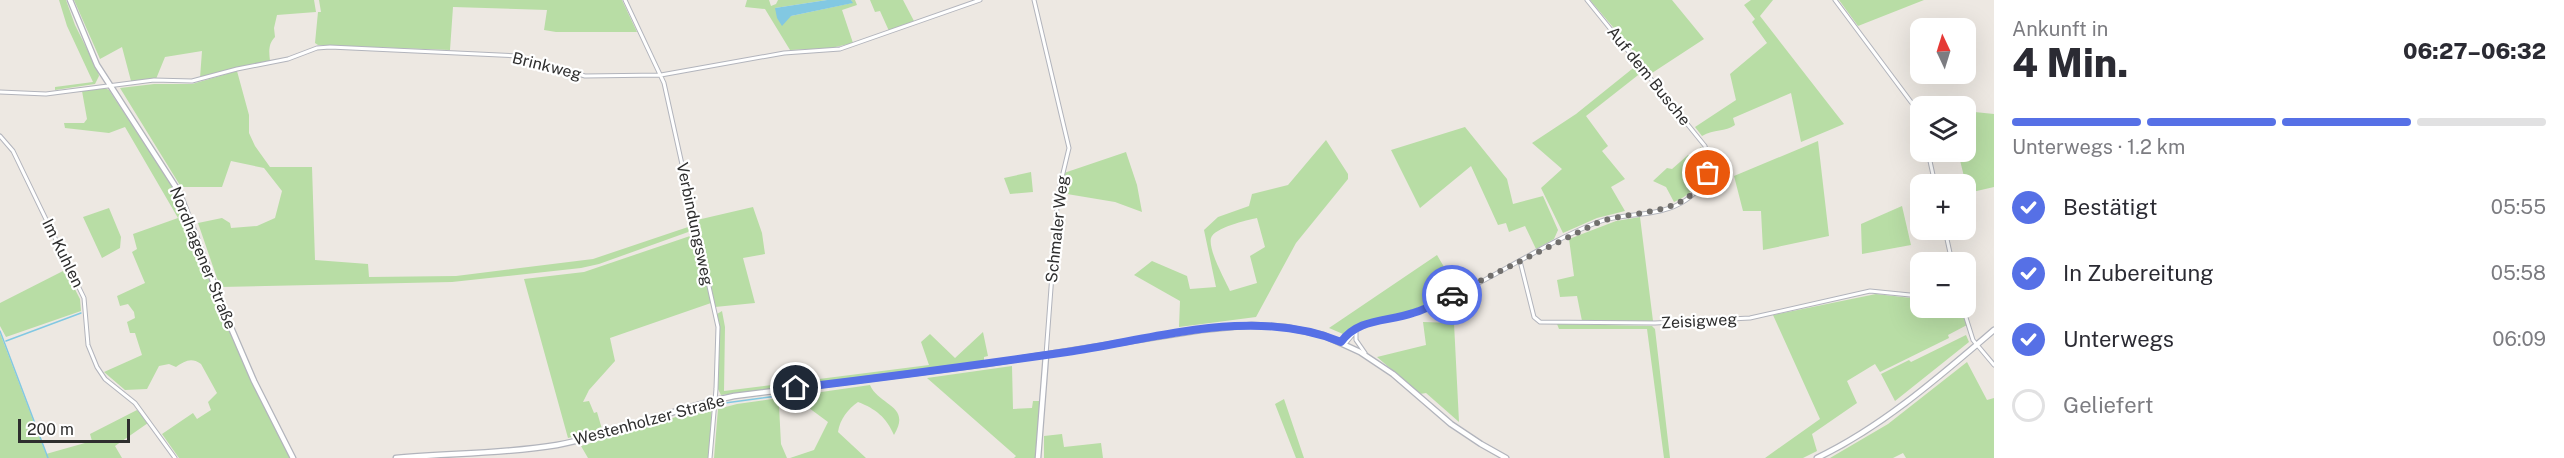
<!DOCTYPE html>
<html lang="de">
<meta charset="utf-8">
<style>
body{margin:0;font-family:"Public Sans",sans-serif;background:#f2f2f3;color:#2b2b33;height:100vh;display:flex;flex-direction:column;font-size:22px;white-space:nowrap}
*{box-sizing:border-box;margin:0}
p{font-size:20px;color:#7c7c81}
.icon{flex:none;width:33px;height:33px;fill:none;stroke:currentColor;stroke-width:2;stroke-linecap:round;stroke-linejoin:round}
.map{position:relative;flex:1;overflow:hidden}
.sheet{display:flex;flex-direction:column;background:#fff;width:570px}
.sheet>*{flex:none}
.needle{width:39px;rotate:356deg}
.controls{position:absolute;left:1910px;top:18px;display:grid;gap:12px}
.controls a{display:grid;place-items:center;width:66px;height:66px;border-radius:12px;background:#fff;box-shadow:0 6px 24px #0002;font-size:30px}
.scale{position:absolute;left:18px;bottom:15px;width:112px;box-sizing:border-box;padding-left:6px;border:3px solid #2e2e2e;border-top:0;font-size:16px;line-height:21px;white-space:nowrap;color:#2e2e2e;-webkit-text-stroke:4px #fff;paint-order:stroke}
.pin{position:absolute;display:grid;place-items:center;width:51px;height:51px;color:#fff;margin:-26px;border:3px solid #fff;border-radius:50%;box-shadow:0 2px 6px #0007}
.courier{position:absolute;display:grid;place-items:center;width:60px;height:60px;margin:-30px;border:4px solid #5670e6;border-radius:50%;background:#fff;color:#222;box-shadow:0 2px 8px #0007}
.head em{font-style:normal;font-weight:800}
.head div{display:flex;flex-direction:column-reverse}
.head{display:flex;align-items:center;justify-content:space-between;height:102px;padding:0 18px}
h1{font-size:39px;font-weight:800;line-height:45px}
.bar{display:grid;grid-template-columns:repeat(4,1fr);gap:9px 6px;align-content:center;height:72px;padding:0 18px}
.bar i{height:8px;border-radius:4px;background:#e1e1e2}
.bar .on{background:#5670e6}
.bar p{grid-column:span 4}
ol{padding:0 18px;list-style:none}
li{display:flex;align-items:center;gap:18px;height:66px}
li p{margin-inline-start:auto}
li .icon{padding:6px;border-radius:50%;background:#5670e6;color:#fff;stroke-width:4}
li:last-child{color:#7c7c81}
li i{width:33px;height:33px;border:3px solid #e1e1e2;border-radius:50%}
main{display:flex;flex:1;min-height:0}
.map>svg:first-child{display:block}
.green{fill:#b8dda5;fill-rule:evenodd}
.water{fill:#82c8e2}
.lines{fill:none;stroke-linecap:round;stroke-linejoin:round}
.stream{stroke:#82c8e2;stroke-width:1.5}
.street-casing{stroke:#b2b4bc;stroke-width:5}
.secondary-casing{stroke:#b2b4bc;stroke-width:7}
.street{stroke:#fff;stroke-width:3}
.secondary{stroke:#fff;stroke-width:4.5}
.done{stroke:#716f6d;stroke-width:6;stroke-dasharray:0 10.8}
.route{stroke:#5670e6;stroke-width:8}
.labels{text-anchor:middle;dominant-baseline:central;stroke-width:4.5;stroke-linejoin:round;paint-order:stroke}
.street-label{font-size:16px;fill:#2e2e2e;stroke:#fff}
</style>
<main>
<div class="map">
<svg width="1994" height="458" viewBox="0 0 1994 458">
<rect width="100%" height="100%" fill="#ede8e2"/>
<!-- green -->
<path class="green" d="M59,0H66L75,25L98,71L99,76L95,84L55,90V87L93,82L67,26Z
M74,0H314L316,12L277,15L274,28L275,37C268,44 269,52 270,61L200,78L202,51L165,57L156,79L131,81L122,47L100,59Z
M319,0H622L637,32H556L544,30L547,10L453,7L450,50L318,45L315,43L318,12H321Z
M747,0H769L771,6L776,4L778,0H827L775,8L791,16L852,3L851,0H855L857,5L842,10L853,43L831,48L790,50L765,9L745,7Z
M870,0H903L914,21L889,31L880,11L875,12Z
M1590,0H1672L1704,39L1652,73Z
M1751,0H1773L1760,16L1844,124L1801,142L1791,93L1733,118L1735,125C1725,132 1714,129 1702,136L1695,127L1736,100L1730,74L1767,43L1752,22L1755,19L1744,5Z
M1839,0H1924L1858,26Z
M1637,65L1642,72L1586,116L1608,146L1602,151L1625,179L1611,187L1625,211L1597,218L1563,233L1541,188L1562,169L1532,143L1576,114Z
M237,71L249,115V133L255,146L270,167H312L315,260L368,264L369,277L456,276L593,259L691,226V231L599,264L581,268L452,282L220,287L198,223L222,218L230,223L231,228L257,226L275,218L282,191L264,168L231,161L222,187H181L120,88L154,84H192Z
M105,88L109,90L174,189L253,382L290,458H179L162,434L193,413L197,419L211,410L208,402L217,393L201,364C191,357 185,361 176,367L169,364L159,366L147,389L125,390L104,372L142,355L135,333H130L127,322L135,318L134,312L128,304L120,306L117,296L145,283L132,252L137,249L133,234L178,218L125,127L109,133L65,128L64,123H84L87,119L82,91Z
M1965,111L1994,114V187L1968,193L1958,152H1965Z
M1465,127L1507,179L1513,204L1543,196L1558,230L1554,239L1536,249L1525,226L1509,232L1506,223L1498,225L1471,166L1420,208L1391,150Z
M1326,140L1348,174V179L1296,243L1256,317L1179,327L1180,301L1134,275L1152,261L1187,276L1190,289L1216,287L1204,230L1218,217L1249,206L1252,194L1288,185ZM1257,218L1265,247L1250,256L1257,283L1230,291C1225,280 1208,250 1211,238C1214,228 1247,220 1257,218Z
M1818,141L1829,236L1763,250L1761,211H1743L1734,176Z
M1701,147C1712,171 1697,193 1674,202L1666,187L1653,181L1667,168L1672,169L1688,155L1691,157Z
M1126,152L1137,185L1142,212L1115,202L1061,193L1064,173Z
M1031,172L1033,192L1010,194L1004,178Z
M1902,206L1911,245L1862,254L1861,224Z
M753,207L762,233L765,254L743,258L755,303L715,307L697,220Z
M109,208L121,237L120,248L102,258L83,217Z
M1640,217L1653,321H1582L1577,296L1560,297L1557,280L1574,276L1569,239L1616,221Z
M690,236L696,238L711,303L610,338L615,361L589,390L583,402L589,401L594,413L597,412L602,429L568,438L524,279L584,272Z
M1437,255L1457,289C1438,298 1420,308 1401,314C1380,321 1360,319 1343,334L1329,328Z
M65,270L80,299L81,311L6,337L0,326V303Z
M1876,294L1920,299V308H1960L1967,325L1948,335L1949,338L1880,372L1875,364L1847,381L1857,403L1812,434L1817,451L1803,458H1765L1820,419L1773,315Z
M722,311L725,327L724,391L929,365L921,342L930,334L955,358L983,332L988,356L984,357V361L721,395L718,389L719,327L717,314Z
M1423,322L1454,323L1459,422L1426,393L1420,394L1377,357L1426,345Z
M1557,324L1652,326L1655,329L1670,458H1664L1647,329H1559Z
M0,333L46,454L92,441L90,434L137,410L148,423L115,446L122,458H0Z
M1966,335L1969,342L1895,401L1881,374L1909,360L1911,362Z
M1967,362L1987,400L1994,398V458H1906L1903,453L1893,458H1830L1888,424Z
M1012,366L1013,409L1032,408L1033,401H1040L1035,458H1014L1016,456L927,378Z
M870,385C879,406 912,405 894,435C886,417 876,409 858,402C848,409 840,419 838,432L866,458H790L814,450L828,422L809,408L779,406L781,444L787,458H714L718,409L737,404Z
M1284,399L1304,458H1296L1275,404Z
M712,406L709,458H588L581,446Z
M1062,434L1064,447L1101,443L1103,458H1044V436Z"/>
<!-- water -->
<path class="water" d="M827,0H851L853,3L791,16L782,26L777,18L775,8Z"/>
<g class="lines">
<!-- stream -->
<path class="stream" d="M0,331L48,458
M6,341L81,313
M725,403L815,391"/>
<defs>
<path id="street" d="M625,0L664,83L718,327L716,389L710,458
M1034,0L1069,148L1058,194L1046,355
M1835,0L1920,114
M0,92L46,94L154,80L192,81L237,69L288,59L317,48L330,47L518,56L585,76L661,75L784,53L840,49L980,0
M0,136L13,151L84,298L88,345L97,367L105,379L135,403L175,458
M1928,152L1935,184
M1945,230L1952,262
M1520,261L1534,317L1540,322L1655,323L1750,318L1870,291L1920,296
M1963,308L1973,340L1994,365
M1356,331V340L1365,353
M1341,342C1359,316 1395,321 1423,310C1483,286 1537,246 1598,222C1626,212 1660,218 1686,200C1706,186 1712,169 1705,146L1587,0
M1345,344L1354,333"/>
<path id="secondary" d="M70,0L97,65L179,192L229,323L254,381L293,458
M396,458C450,453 504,454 557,445C617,434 674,408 734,396L986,364L1201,330L1252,325L1285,327L1323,335L1360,352L1393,374L1451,424L1481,444L1506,458
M1038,458L1046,355
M1817,458C1882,427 1939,377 1994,330"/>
</defs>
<!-- street casing -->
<use href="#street" class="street-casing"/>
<!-- secondary casing -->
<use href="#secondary" class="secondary-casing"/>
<!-- street -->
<use href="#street" class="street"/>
<!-- secondary -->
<use href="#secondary" class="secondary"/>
</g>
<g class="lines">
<!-- done -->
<path class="done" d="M1452,295L1599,222C1639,209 1687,217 1708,173"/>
<!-- route -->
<path class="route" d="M796,388C887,377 977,365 1067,352C1156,339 1254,306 1341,342C1358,318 1387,322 1413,313C1427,309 1439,302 1452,295"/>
</g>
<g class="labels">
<!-- street labels -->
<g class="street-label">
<text transform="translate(547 66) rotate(14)">Brinkweg</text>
<text transform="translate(1649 76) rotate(51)">Auf dem Busche</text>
<text transform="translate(695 224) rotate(78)">Verbindungsweg</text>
<text transform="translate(1057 229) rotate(-84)">Schmaler Weg</text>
<text transform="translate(63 253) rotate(64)">Im Kuhlen</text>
<text transform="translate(203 258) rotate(68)">Nordhagener Straße</text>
<text transform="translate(1699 321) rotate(-3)">Zeisigweg</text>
<text transform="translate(649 420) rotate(-15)">Westenholzer Straße</text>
</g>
</g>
</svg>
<div class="controls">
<a><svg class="needle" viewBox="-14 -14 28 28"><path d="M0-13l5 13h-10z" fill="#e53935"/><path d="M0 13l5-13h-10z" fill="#7c7c81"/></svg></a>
<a><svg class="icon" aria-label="layers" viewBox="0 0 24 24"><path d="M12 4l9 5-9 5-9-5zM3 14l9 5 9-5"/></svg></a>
<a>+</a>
<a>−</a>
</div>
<div class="scale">200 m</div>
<div class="pin" style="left:1708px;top:173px;background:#ea580c"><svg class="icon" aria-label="bag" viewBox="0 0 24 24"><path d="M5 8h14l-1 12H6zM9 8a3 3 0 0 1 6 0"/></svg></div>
<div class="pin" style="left:796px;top:388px;background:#1f2937"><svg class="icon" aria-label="home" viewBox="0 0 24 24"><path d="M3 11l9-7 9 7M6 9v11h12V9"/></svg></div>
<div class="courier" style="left:1452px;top:295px"><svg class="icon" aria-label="car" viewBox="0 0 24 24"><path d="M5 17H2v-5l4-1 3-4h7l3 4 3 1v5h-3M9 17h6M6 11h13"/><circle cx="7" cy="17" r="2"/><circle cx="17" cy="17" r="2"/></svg></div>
</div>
<section class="sheet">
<div class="head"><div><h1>4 Min.</h1><p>Ankunft in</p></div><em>06:27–06:32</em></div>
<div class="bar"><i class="on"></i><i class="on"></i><i class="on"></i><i></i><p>Unterwegs · 1.2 km</p></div>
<ol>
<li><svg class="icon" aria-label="check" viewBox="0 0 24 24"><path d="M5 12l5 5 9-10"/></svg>Bestätigt<p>05:55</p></li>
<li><svg class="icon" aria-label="check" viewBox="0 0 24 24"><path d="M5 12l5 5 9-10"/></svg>In Zubereitung<p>05:58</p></li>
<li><svg class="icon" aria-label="check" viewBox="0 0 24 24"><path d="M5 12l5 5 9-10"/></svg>Unterwegs<p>06:09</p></li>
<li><i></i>Geliefert</li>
</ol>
</section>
</main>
